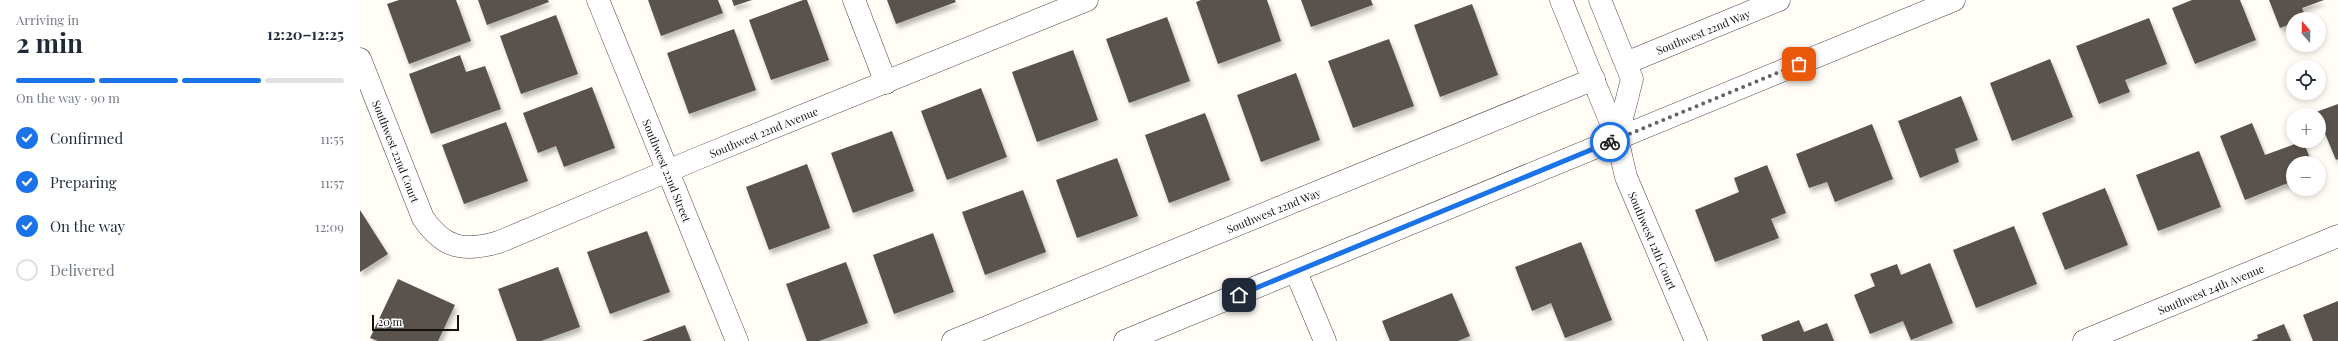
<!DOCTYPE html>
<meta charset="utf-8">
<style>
body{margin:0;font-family:"Playfair Display",serif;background:#f6f6f7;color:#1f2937;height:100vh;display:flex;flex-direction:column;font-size:15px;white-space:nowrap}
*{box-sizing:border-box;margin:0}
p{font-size:13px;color:#747a83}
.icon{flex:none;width:22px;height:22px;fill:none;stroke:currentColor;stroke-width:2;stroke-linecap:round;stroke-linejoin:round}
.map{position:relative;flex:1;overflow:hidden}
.drawer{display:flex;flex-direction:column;background:#fff;width:360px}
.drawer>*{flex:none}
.needle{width:26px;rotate:340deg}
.buttons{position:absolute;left:1926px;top:12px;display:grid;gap:8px}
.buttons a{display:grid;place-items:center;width:40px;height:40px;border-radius:50%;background:#fff;box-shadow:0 2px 6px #0003;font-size:20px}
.scale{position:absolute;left:12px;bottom:10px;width:87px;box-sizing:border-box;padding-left:4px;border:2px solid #111;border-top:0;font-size:11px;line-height:14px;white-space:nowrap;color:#111;-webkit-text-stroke:3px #fff;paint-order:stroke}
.pin{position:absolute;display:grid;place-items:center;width:34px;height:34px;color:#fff;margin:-17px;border-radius:8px;box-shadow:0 2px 6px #0006}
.courier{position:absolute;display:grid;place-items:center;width:40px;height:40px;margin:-20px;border:3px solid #1a73e8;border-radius:50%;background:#fff;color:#222;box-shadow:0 1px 5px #0007}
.headline em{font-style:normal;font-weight:700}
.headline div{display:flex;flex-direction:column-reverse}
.headline{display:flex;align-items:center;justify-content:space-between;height:68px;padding:0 16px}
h1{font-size:26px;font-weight:700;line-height:30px}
.bar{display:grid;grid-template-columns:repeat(4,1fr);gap:6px 4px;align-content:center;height:48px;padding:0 16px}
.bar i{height:5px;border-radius:3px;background:#e0e1e3}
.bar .on{background:#1a73e8}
.bar p{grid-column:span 4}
ol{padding:0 16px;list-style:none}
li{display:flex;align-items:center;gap:12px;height:44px}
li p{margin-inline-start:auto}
li .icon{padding:4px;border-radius:50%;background:#1a73e8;color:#fff;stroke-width:4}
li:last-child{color:#747a83}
li i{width:22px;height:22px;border:2px solid #e0e1e3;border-radius:50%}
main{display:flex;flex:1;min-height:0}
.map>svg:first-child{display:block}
.building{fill:#5a524d;filter:url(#shadow)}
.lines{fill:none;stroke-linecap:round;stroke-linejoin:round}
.minor-casing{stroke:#444;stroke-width:23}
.minor{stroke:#fff;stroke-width:22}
.done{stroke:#646461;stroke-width:4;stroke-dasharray:0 7.2}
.route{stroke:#1a73e8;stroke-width:5}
.labels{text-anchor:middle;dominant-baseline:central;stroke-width:4;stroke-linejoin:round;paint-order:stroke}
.street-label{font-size:11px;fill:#111;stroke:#fff}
</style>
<main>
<section class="drawer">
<div class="headline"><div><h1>2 min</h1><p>Arriving in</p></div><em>12:20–12:25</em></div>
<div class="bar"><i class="on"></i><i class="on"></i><i class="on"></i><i></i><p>On the way · 90 m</p></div>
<ol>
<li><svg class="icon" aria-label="check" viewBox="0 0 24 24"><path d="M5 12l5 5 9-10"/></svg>Confirmed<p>11:55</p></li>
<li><svg class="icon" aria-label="check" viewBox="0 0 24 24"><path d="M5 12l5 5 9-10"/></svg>Preparing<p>11:57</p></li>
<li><svg class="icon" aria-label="check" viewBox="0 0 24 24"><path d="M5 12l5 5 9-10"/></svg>On the way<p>12:09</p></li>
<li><i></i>Delivered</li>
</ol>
</section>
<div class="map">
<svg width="1978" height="341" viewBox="0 0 1978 341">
<defs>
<filter id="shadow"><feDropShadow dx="2.5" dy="4.5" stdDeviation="2" flood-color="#0004"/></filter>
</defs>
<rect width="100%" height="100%" fill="#fffdf5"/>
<!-- building -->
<path class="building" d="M39,0H96L111,41L49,64L27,4Z
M118,0H188L189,2L127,25Z
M288,0H358L363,13L301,36Z
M372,0H392L374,6Z
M443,0H447L469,60L411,80L389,20Z
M527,0H595L596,2L536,24Z
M841,0H907L921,41L858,64L836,2Z
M941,0H1011L1013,5L951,27Z
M1832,0H1880L1896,40L1835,64L1812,8Z
M1909,0H1964L1942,8L1946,18L1933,19V23L1920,28Z
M1112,4L1138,75L1080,97L1054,25Z
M196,15L218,74L161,94L140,36Z
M807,17L830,81L769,103L746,39Z
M1789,18L1807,64L1765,80L1770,92L1739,104L1716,46Z
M374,29L396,90L329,114L307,53Z
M1029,39L1054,106L993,128L968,61Z
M713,50L738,120L677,142L652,72Z
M100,55L106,72L125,66L141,109L71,134L49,74Z
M1690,59L1713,117L1652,141L1630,83Z
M936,73L960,140L901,162L877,95Z
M232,87L255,148L204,167L196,146L178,153L163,113Z
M621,88L647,157L587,180L561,111Z
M1601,96L1618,140L1595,149L1599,162L1560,178L1538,121Z
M1978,104V159L1976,160L1956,112Z
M845,113L870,180L809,203L785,135Z
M146,122L168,181L104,204L82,145Z
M1892,123L1905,155L1943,141L1952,163H1933V181L1885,200L1860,136Z
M1512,124L1533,179L1475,202L1467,182L1449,188L1436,154Z
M532,131L554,191L493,213L471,153Z
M1839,151L1861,207L1798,231L1776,175Z
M757,158L778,216L717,238L696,180Z
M447,164L470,228L409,250L386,187Z
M1407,165L1426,213L1411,219L1419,238L1355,262L1335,210L1379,192L1374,178Z
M1745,188L1768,245L1705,270L1682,213Z
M663,190L686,252L625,275L602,212Z
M0,210L28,254L0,272Z
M1654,226L1677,284L1616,308L1593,250Z
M287,231L310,292L250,314L227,252Z
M573,233L594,292L534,314L513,255Z
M1221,242L1252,320L1205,338L1191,303L1172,311L1155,267Z
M486,262L508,323L459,341H447L426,284Z
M1570,263L1593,323L1551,340L1543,321L1510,334L1494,295L1515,286L1510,274L1537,264L1541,275Z
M198,267L220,327L181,341H157L138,289Z
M38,279L95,305L78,341H18L10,338Z
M1092,293L1110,336L1098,341H1030L1022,321Z
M1978,301V341H1953L1943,315Z
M1439,320L1444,332L1467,323L1474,341H1403L1401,335Z
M1924,324L1931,341H1891L1898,338L1897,335Z
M325,325L331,341H282Z"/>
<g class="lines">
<defs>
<g id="minor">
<path id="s1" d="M238,0L377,341"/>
<path d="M494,0L526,83"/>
<path id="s2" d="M1201,0L1257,138L1266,177L1336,341"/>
<path d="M1240,0L1272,79L1257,138"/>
<path id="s3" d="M0,59L63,218C84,249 104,252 139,242L341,157L727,0"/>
<path id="s4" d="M1266,63L1419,0"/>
<path d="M936,272L965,341"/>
<path id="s5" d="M593,341L1234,79"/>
<path d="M765,341L1594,0"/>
<path id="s6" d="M1724,341L1978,236"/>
</g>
</defs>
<!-- minor casing -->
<use href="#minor" class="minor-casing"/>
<!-- minor -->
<use href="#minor" class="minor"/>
</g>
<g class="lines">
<!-- done -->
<path class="done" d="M1250,142L1439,64"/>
<!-- route -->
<path class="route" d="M879,295L1250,142"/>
</g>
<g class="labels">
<!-- street labels -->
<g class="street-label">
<text stroke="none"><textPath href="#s4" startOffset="83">Southwest 22nd Way</textPath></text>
<text stroke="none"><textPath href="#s3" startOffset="545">Southwest 22nd Avenue</textPath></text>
<text stroke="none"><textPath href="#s3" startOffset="99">Southwest 22nd Court</textPath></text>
<text stroke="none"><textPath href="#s1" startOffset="184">Southwest 22nd Street</textPath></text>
<text stroke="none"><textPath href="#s5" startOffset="346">Southwest 22nd Way</textPath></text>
<text stroke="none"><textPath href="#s2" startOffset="258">Southwest 12th Court</textPath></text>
<text stroke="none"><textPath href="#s6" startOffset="137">Southwest 24th Avenue</textPath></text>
</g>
</g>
</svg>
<div class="buttons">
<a><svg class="needle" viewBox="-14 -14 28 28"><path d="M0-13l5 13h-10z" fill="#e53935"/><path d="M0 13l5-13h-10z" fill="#747a83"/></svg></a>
<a><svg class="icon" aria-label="locate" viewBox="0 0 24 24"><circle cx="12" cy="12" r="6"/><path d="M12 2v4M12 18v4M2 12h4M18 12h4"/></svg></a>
<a>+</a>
<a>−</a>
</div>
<div class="scale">20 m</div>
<div class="pin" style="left:1439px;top:64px;background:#ea580c"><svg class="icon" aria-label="bag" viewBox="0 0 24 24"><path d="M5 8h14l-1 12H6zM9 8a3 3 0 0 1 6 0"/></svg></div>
<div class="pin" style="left:879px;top:295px;background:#1f2937"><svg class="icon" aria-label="home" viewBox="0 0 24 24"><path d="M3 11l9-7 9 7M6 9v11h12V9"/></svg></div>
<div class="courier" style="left:1250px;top:142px"><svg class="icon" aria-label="bike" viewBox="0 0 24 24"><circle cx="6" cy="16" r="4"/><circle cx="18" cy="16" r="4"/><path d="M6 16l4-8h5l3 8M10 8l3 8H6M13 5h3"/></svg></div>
</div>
</main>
